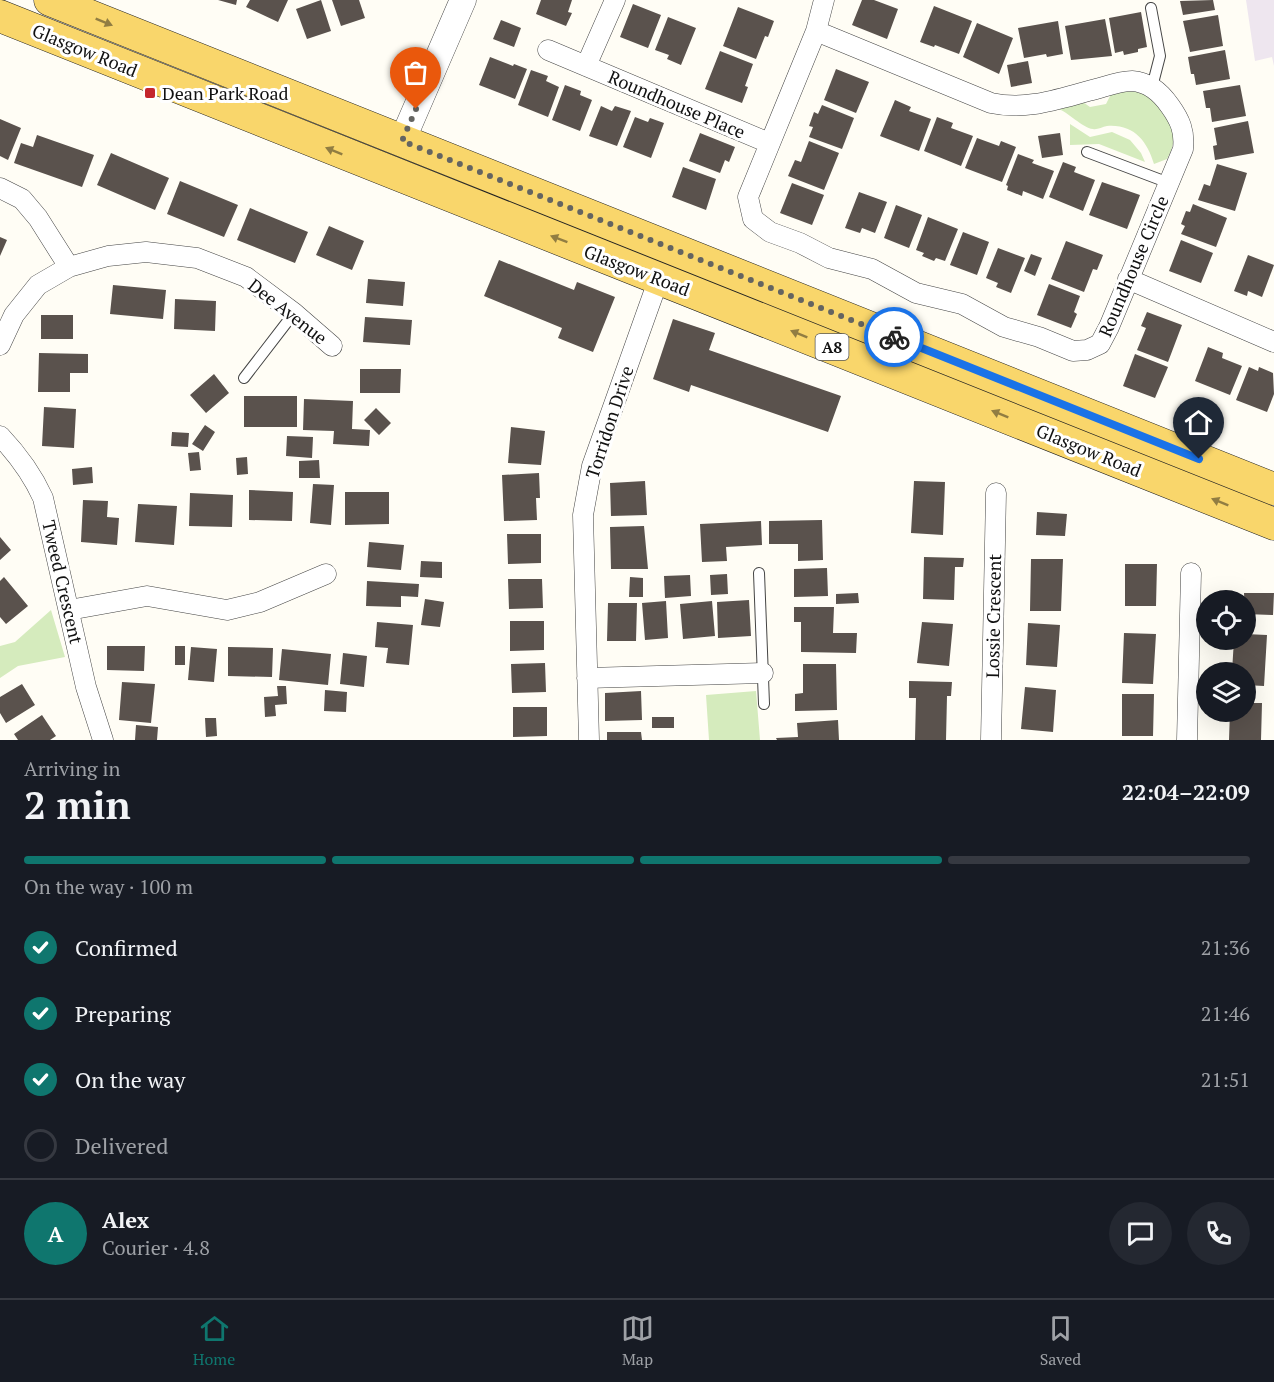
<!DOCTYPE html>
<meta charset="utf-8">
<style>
body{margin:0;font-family:"PT Serif",serif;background:#242831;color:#f1f3f6;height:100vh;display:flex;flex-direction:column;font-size:22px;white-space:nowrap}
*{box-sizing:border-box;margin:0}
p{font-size:20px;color:#9ea1a6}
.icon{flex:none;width:33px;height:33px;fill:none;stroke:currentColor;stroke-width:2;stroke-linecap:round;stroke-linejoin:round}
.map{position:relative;height:740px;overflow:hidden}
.panel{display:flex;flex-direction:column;background:#171b24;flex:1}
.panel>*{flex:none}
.tools{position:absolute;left:1196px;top:590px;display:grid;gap:12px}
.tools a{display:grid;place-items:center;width:60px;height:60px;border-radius:50%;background:#171b24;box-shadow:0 6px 24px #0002;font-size:30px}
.pin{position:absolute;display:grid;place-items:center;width:51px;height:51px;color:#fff;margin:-62px -26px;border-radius:50% 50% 50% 0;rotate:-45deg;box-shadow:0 0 6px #0007}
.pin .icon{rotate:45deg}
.courier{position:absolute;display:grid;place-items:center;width:60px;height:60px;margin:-30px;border:4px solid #1a73e8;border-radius:50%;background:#fff;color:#222;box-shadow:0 2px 8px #0007}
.headline em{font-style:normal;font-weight:700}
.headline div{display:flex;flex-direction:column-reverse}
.headline{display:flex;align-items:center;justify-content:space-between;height:102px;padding:0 24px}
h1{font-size:39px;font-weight:700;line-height:45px}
.bar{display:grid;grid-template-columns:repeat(4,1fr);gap:9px 6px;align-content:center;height:72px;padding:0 24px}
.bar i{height:8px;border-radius:4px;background:#363941}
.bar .active{background:#0f766e}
.bar p{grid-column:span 4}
.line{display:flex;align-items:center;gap:15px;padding:0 24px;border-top:2px solid #363941}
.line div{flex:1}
.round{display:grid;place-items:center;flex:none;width:63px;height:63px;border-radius:32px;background:#242831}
ol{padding:0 24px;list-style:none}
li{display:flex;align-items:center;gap:18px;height:66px}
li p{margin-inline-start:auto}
li .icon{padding:6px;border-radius:50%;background:#0f766e;color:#fff;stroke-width:4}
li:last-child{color:#9ea1a6}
li i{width:33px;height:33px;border:3px solid #363941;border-radius:50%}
.tab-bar{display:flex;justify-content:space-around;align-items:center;height:84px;border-top:2px solid #363941;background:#171b24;font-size:16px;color:#9ea1a6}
.tab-bar a{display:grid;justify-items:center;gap:3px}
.tab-bar .active{color:#0f766e}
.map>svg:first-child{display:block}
.industrial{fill:#eee6ef}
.green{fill:#d5ebbd}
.building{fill:#5a524d}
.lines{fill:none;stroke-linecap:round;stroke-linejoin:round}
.service-casing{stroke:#444;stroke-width:12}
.minor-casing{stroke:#444;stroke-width:21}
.tertiary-casing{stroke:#444;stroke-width:27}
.primary-casing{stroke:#222;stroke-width:33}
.service{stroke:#fff;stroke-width:10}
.minor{stroke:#fff;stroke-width:20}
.tertiary{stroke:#fff;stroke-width:26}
.primary{stroke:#f9d66b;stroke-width:32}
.oneway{fill:#917d42}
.done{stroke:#646461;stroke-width:6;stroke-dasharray:0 10.8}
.route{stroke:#1a73e8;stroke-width:8}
.poi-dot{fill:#c4262e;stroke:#fff;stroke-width:2}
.labels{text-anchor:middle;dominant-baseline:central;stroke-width:6;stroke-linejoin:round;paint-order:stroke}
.shield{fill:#fff;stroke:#585858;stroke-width:1.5}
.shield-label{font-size:16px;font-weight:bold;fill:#111}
.street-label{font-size:18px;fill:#111;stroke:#fff}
.poi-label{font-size:18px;fill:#111;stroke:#fff;text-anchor:start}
</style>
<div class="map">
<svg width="1274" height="740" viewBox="0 0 1274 740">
<rect width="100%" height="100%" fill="#fffdf5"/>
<!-- industrial -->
<path class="industrial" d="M1246,0H1274V66L1272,57L1255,61Z"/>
<!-- green -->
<path class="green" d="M1138,91L1154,98L1173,127L1174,140L1171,151L1167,159L1154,164C1147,141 1134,124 1107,126C1102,127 1097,130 1093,129C1082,128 1069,112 1056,108L1080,100L1090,107L1106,104L1112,92Z
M1070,124L1090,137L1112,132L1130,140L1141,153L1145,162L1099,144L1070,145Z
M51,610L65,657L18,666L0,678V646L15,642Z
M756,691L760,740H709L706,695Z"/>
<!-- building -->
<path class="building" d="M218,0H237L236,5Z
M250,0H288L278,22L246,7Z
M321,0L331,31L307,39L296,9Z
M332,0H359L365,18L341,26Z
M541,0H572L568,12L572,13L566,26L536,14Z
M862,0H874L898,9L887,39L852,25Z
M1213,0L1215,10L1183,15L1180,1Z
M633,4L661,15L648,48L620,37Z
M934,6L972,21L959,54L935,45L934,47L920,42Z
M738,7L774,21L768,37L765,36L756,59L723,46Z
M1141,12L1147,47L1138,49V52L1124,55L1123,51L1115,53L1109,18Z
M1218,15L1223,46L1190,52L1183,21Z
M668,17L696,28L681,65L667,59L669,55L655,50Z
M1105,19L1112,56L1071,60L1065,26Z
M501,20L521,28L514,47L493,39Z
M1058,21L1063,54L1047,57L1046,54L1024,58L1018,28Z
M977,23L1013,38L999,74L963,57Z
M1225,50L1230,79L1196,85L1194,74H1191L1188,57Z
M720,51L753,64L745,86L748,87L742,103L705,89Z
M490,57L513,66L514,64L527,69L515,99L479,85Z
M1028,61L1032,83L1011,87L1007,65Z
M836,69L869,82L856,113L824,100Z
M531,70L548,76L546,81L559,87L548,117L518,105Z
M565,85L581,91L580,95L592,100L580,131L552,120Z
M1240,85L1246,116L1212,122L1210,108H1206L1203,91Z
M895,100L911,107L909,111L931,119L919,151L880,136Z
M822,105L854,118L842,149L809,137L813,127L809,126L814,112L818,114Z
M601,106L612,111L615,106L631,111L617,146L589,136Z
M635,117L648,122L650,118L664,123L651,158L623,147Z
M937,117L953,123L951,128L973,136L961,166L924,151Z
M0,119L21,128L8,160L0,156Z
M1248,121L1254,153L1215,160L1213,146L1217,145L1214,128Z
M700,133L735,147L729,162L725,160L720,173L689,161Z
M1060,133L1063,155L1042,158L1038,136Z
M37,135L94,155L82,187L14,163L21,143L33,147Z
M977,138L999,146L1001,141L1016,147L1002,182L965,168Z
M809,141L839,153L824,190L788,176L795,160L801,162Z
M111,153L169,178L155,210L97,185Z
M1018,154L1034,160L1032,163L1054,171L1043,199L1023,191L1022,196L1007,190L1008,186L1006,185Z
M1063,162L1076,167L1074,172L1095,180L1083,211L1049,197Z
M1217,164L1247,173L1235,211L1198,200L1204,184L1210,186Z
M683,167L716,179L706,210L672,197Z
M180,181L238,205L224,237L167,214Z
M1102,182L1140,195L1127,229L1089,215Z
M792,183L824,195L812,225L780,213Z
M859,192L887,202L875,233L862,228L860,233L845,228Z
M1193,204L1227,218L1216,247L1181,234L1185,226L1181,224L1186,211L1190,212Z
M896,205L922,215L909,248L884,238Z
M250,208L308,232L295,263L237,240Z
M928,217L958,229L945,261L936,258L934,261L922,256L924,253L916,250Z
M329,226L364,241L352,270L316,255Z
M963,232L989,242L977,275L950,265Z
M0,237L7,240L0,256Z
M1181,240L1213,253L1201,283L1169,271Z
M1066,241L1103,255L1097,270L1093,269L1084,292L1051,279Z
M998,248L1025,258L1011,293L996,287L998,283L986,278Z
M1031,254L1042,258L1035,276L1024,271Z
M1248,255L1274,265L1262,297L1248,291L1247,296L1234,291Z
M499,260L574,290L577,282L615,297L593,352L558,338L562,328L484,296Z
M368,279L405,282L403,306L366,303Z
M1049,284L1080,296L1074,312L1077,314L1071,328L1037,315Z
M113,285L166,290L163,319L110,314Z
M175,299L216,301L215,331L174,329Z
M1147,312L1182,325L1168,362L1137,350L1146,328L1141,326Z
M41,315H73V339H41Z
M365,317L412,320L410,345L363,342Z
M673,319L715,333L709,350L841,396L828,432L691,385L689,392L653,379Z
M1208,347L1223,353L1222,358L1242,366L1230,395L1195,381Z
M39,353L88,354V373H70V392H38Z
M1135,354L1168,367L1155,398L1123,386Z
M1249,367L1258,371L1259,367L1273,373L1274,394L1267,412L1236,400Z
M360,369H401L400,393H360Z
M214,374L229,393L206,413L190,395Z
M244,396H297V427H244Z
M304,399L353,401L352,429L370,430L369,446L333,444L334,431L303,430Z
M44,407L76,409L74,448L42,446Z
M376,408L391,423L379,435L364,420Z
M205,425L215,432L203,451L192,444Z
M511,427L545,431L541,465L508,463Z
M172,432L189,433L188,447L171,446Z
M287,436L313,437L312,458L286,456Z
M199,452L201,470L190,471L188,453Z
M247,457L248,474L237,475L236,458Z
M319,460L320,478H299V461Z
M92,467L93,483L73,485L72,469Z
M539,473L540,498H536L537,520L504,521L502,475Z
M645,481L647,515L611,516L610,483Z
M914,481L945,482L943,535L911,533Z
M313,484L334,485L331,525L310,523Z
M249,490L293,492L292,521L249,520Z
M345,492H389V524L345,525Z
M190,493L233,495L232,527L189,526Z
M83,500L108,501L107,517L119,518L117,545L81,542Z
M138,504L177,506L174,545L135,542Z
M1037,512L1067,514L1065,536L1036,535Z
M822,520L823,560L798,561V544H769V521Z
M761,521L762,545L726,547L727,561L702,562L700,524Z
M644,526L648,569H611L610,527Z
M507,534H541V563L508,564Z
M0,537L11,550L0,560Z
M369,542L404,545L401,570L367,567Z
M924,557L964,558L963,567H955L954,600L923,599Z
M1031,559H1063L1061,611H1030Z
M421,561L442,562V578L420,577Z
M1125,564H1157L1156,606H1125Z
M827,568L828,596L794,597V569Z
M727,574L728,594L711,595L710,575Z
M690,575L691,596L665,598L664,576Z
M4,577L28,606L6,624L0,617V581Z
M630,577L643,578V597H629Z
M508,579H542L543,608L509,609Z
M367,581L419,584L418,597L401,596V607L366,606Z
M858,593L859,603L836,604V594Z
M1244,593H1274L1273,615L1245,614Z
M425,599L444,602L440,627L421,625Z
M749,600L751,636L718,638L717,602Z
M666,601L668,638L645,640L642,603Z
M712,601L715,636L683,639L680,604Z
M608,603H637L636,641H607Z
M794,607H834L833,633H857L856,653L801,652V622H794Z
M510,621H544V650L510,651Z
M377,622L413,625L409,665L386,663L388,648L375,647Z
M922,622L953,624L949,666L917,663Z
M1028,623L1060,625L1057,667L1026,665Z
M1124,633L1156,634L1153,684L1122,683Z
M1245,634L1267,635L1264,686L1245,685V672H1232L1234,639H1245Z
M107,646H145L144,671L107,670Z
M175,646H185V665H175Z
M191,647L217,649L214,682L188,680Z
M228,647L273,648L272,677L228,676Z
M282,649L331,654L328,685L279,680Z
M343,653L367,656L364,687L340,684Z
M545,663L546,692L512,693L511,664Z
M803,664H836L837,710L795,711V694L803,693Z
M909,681L952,682L951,696H947L946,740H915L916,698H909Z
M122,682L155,684L151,723L119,720Z
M22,684L35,705L6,723L0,713V697Z
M277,686H286L287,704L275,705L276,716L265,717L264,697L278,696Z
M1025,687L1056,690L1053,732L1021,729Z
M325,690L347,692L346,712L324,711Z
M641,691L642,720L605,721V693Z
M1122,694H1154L1153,736H1122Z
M1245,703H1262L1261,740H1229L1230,711H1245Z
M513,707H547V736L513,737Z
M42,715L56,736L50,740H18L14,734Z
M652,717H674V728H652Z
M205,718H216L217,736L206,737Z
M838,720L839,740H777L776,738L798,737L797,723Z
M136,725L158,727L157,740H135Z
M607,732H641L642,740H607Z"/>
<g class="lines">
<defs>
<path id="service" d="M1151,8L1160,56L1152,87
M1087,152L1169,183
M244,378L294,313
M759,573L764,704"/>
<path id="minor" d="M816,31L991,103C1028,111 1060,98 1096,89C1107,86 1120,81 1132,81C1149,82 1161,93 1170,106C1180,120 1185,131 1183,149L1109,327L1100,344L1087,350L1073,351L1039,337L1004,327L962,304L916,293L872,269L829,258L800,243L770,232L753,219L748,197L816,31L824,0
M548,50L769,143
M586,66L615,0
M0,188L22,199L38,218L69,267
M1128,279L1274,342
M0,345L14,315L38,285L69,267L108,256L146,252L197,258L246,277L294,313L332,346
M0,436C18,455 32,474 43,498L86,687L103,740
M69,610L147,596L227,610L260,602L326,574
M587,678L763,673
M589,740L583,515L592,466L659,278
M991,740L996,493
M1187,740L1191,573"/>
<path id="tertiary" d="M402,141L463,0"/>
<path id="primary" d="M50,0L1274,489
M0,16C424,188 850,354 1274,524"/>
</defs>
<!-- service casing -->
<use href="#service" class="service-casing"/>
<!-- minor casing -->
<use href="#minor" class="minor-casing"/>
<!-- tertiary casing -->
<use href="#tertiary" class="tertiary-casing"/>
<!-- primary casing -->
<use href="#primary" class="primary-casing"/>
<!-- service -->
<use href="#service" class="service"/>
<!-- minor -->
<use href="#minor" class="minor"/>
<!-- tertiary -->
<use href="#tertiary" class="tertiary"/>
<!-- primary -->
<use href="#primary" class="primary"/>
</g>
<!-- one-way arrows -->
<defs><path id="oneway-solid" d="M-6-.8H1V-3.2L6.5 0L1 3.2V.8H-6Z" transform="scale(1.5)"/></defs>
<g class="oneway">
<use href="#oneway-solid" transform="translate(104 22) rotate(22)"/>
<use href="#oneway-solid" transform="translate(334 151) rotate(-158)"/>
<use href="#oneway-solid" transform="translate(559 239) rotate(-159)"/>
<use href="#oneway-solid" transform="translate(799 334) rotate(-158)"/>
<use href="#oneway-solid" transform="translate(1000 414) rotate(-158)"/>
<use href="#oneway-solid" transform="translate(1220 502) rotate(-158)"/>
</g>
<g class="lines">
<!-- done -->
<path class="done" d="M416,109L402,141L894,337"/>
<!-- route -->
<path class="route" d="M894,337L1199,459"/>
</g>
<!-- markers -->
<rect class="poi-dot" x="144" y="87" width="12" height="12" rx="3"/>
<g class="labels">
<!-- shield labels -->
<rect class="shield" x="815.5" y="334" width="33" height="26" rx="4.5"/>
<g class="shield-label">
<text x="832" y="347">A8</text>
</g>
<!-- street labels -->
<g class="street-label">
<text transform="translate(85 50) rotate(22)">Glasgow Road</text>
<text transform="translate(677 104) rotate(23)">Roundhouse Place</text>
<text transform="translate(1133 266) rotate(-67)">Roundhouse Circle</text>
<text transform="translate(637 270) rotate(21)">Glasgow Road</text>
<text transform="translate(288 311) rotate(38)">Dee Avenue</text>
<text transform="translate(609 422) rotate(-72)">Torridon Drive</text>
<text transform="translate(1089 450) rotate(22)">Glasgow Road</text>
<text transform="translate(63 582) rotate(77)">Tweed Crescent</text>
<text transform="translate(993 616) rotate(-89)">Lossie Crescent</text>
</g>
<!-- poi labels -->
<g class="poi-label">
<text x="162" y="93">Dean Park Road</text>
</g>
</g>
</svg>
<div class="tools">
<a><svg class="icon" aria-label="locate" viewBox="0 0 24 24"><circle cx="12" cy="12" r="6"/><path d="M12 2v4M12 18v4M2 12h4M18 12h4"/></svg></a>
<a><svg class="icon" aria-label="layers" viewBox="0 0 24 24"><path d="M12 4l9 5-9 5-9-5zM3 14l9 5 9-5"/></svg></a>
</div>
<div class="pin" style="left:416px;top:109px;background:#ea580c"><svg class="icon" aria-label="bag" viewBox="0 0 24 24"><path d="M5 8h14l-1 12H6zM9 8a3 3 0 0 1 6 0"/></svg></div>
<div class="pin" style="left:1199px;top:459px;background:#1f2937"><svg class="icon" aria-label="home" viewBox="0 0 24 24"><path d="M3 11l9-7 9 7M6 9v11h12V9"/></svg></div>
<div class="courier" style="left:894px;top:337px"><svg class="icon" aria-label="bike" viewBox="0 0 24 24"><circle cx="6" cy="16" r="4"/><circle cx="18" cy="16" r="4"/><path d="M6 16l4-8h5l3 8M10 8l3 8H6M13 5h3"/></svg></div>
</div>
<section class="panel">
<div class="headline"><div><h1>2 min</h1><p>Arriving in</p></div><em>22:04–22:09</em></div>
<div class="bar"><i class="active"></i><i class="active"></i><i class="active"></i><i></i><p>On the way · 100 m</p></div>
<ol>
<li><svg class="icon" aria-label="check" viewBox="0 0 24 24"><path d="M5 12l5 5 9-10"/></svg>Confirmed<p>21:36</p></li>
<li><svg class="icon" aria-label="check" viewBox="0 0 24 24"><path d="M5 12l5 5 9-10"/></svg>Preparing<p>21:46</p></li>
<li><svg class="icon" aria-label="check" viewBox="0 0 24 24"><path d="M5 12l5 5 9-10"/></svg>On the way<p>21:51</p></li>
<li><i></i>Delivered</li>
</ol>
<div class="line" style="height:108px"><b class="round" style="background:#0f766e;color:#fff">A</b><div><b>Alex</b><p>Courier · 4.8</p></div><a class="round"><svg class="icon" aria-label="chat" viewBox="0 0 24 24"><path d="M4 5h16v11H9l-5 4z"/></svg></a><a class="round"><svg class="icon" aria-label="phone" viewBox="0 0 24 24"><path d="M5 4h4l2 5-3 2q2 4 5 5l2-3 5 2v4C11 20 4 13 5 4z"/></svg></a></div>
</section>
<nav class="tab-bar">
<a class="active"><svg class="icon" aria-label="home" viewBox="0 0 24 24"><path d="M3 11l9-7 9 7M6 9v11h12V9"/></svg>Home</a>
<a><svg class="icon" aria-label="map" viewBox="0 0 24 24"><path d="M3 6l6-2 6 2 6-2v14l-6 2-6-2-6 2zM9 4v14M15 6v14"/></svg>Map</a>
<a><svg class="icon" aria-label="saved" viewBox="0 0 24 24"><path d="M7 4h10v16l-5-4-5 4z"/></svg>Saved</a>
</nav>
